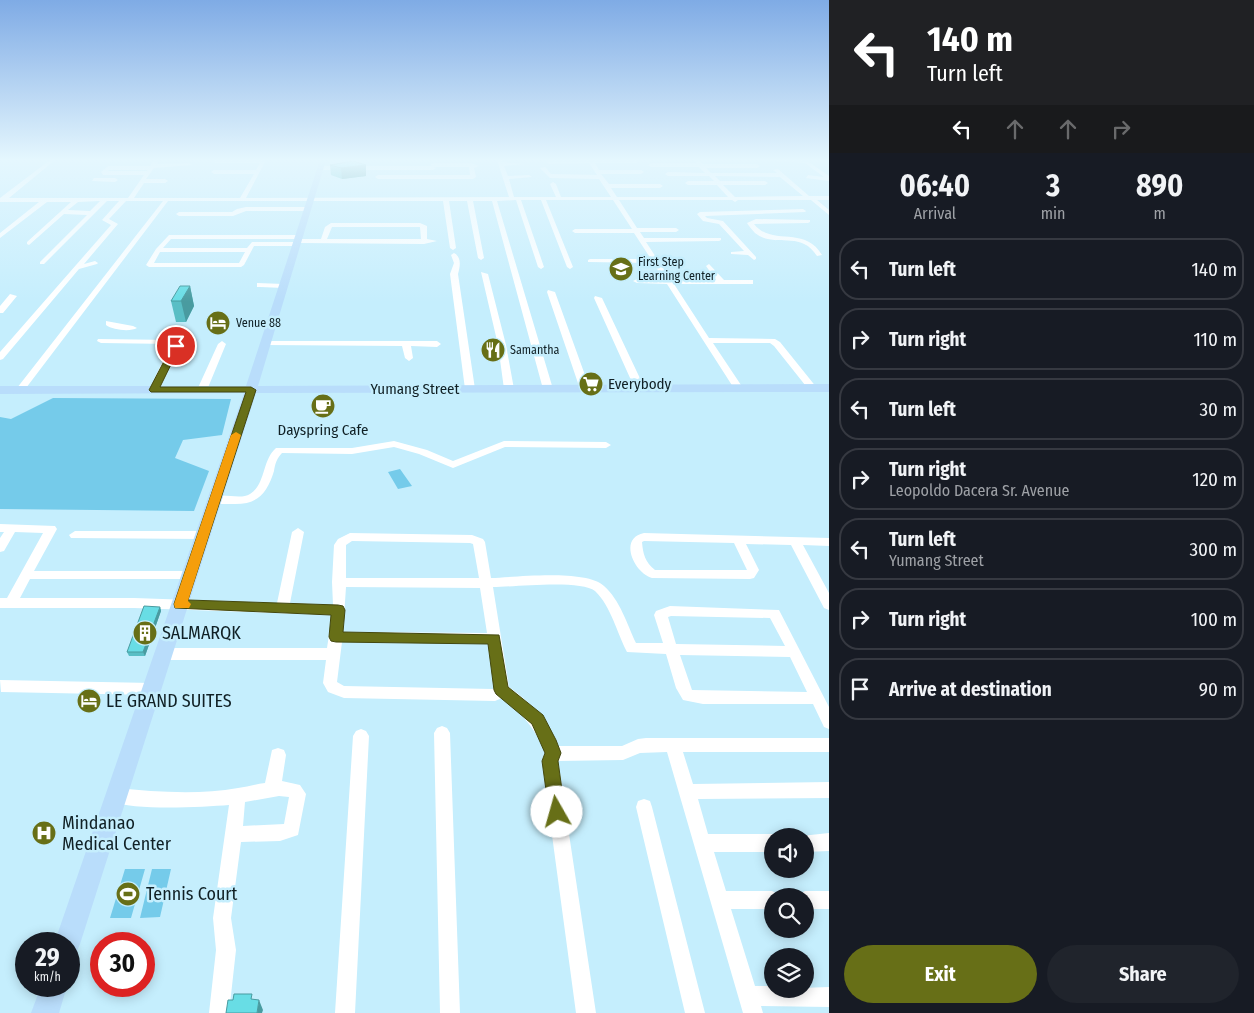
<!DOCTYPE html>
<style>
:root{--surface:#171b24;--page:#20242c;--text:#f1f3f6;--muted:#9ea1a6;--line:#363941;--accent:#676f17}
body{margin:0;font-family:"Fira Sans Condensed",sans-serif;background:var(--page);color:var(--text);height:100vh;display:flex;flex-direction:column;font-size:19px;white-space:nowrap}
*{box-sizing:border-box;margin:0}
p{font-size:16px;color:var(--muted)}
.icon{flex:none;width:28px;height:28px;fill:none;stroke:currentColor;stroke-width:2;stroke-linecap:round;stroke-linejoin:round}
.map{position:relative;flex:1;overflow:hidden}
.side{display:flex;flex-direction:column;background:var(--surface);width:425px}
.side>*{flex:none}
.guide{background:#202124;color:#fff;overflow:hidden}
.fabs{position:absolute;left:764px;top:828px;display:grid;gap:10px}
.fabs a{display:grid;place-items:center;width:50px;height:50px;border-radius:50%;background:var(--surface);box-shadow:0 2px 12px #0003;font-size:25px}
.speed{position:absolute;left:15px;top:932px;display:flex;gap:10px;font-size:25px;font-weight:700;text-align:center}
.speed>*{display:grid;place-content:center;width:65px;height:65px;border-radius:50%;background:var(--surface);box-shadow:0 2px 12px #0003;line-height:1}
.speed small{font-size:12px;font-weight:400}
.speed .limit{border:8px solid #d22;background:#fff;color:#111}
.pin{position:absolute;display:grid;place-items:center;width:42px;height:42px;color:#fff;margin:-21px;border:2px solid #fff;border-radius:50%;box-shadow:0 1px 5px #0007}
.me{position:absolute;width:55px;margin:-28px;rotate:353deg;stroke-linejoin:round;filter:drop-shadow(0 0 4px #0008)}
.turn{display:flex;align-items:center;gap:18px;height:105px;padding:0 15px;font-size:22px}
.turn .icon{width:65px;height:65px;stroke-width:2.5}
.turn b{display:block;font-size:35px;line-height:42px}
.lanes{display:flex;align-items:center;height:48px;padding:0 15px;background:#0003;justify-content:center;gap:25px;direction:ltr}
.lanes .off{opacity:.35}
.eta{display:flex;justify-content:space-evenly;align-items:center;height:85px;text-align:center}
.eta b{font-size:30px;font-weight:700;line-height:35px}
.button{display:flex;gap:10px;margin-top:auto;padding:10px 15px}
.button a{flex:1;height:58px;border-radius:30px;background:var(--accent);color:#fff;font-size:20px;font-weight:700;line-height:58px;text-align:center}
.button a+a{background:var(--page);color:var(--text)}
ul{padding:0;list-style:none}
li{display:flex;align-items:center;gap:15px;height:62px;margin:0 10px 8px;padding:0 5px;border:2px solid var(--line);border-radius:20px}
li div{flex:1}
li b{display:block;font-size:19px}
li em{font-style:normal}
main{display:flex;flex:1;min-height:0}
.map>svg:first-child{display:block}
.green{fill:#75cbea}
.lines{fill:none;stroke-linecap:round;stroke-linejoin:round}
.minor{fill:#fff;fill-rule:evenodd}
.major{fill:#b9ddfb;fill-rule:evenodd}
.wall{fill:#59bec5}
.shaded-wall{fill:#499ba0}
.building{fill:#68dde5;stroke:#499ba0}
.route{fill:#676f17;stroke:#43480f}
.slow{fill:#f59e0b}
.labels{text-anchor:middle;dominant-baseline:central;stroke-width:5;stroke-linejoin:round;paint-order:stroke}
.far-poi-label{font-size:12px;fill:#102025;stroke:#c5eefd;text-anchor:start}
.poi-label{font-size:15px;fill:#102025;stroke:#c5eefd;text-anchor:start}
.street-label{font-size:15px;fill:#102025;stroke:#c5eefd}
.near-poi-label{font-size:18px;fill:#102025;stroke:#c5eefd;text-anchor:start}
</style>
<main>
<div class="map">
<svg width="829" height="1013" viewBox="0 0 829 1013">
<rect width="100%" height="100%" fill="#c5eefd"/>
<path class="green" d="M53,398L231,399L222,435L183,440L175,458L209,471L194,511L0,509V417L11,419Z
M400,469L412,486L398,489L388,472Z
M125,869H145L131,918H110Z
M152,869H171L160,917L140,918Z"/>
<g class="lines">
<path class="minor" d="M50,160H55L9,198H128L144,175H103L101,172L108,166H150L154,160H159L157,164L189,163L192,165L154,168L146,179H165L168,181L165,183H144L134,198H240L254,174H214L211,172L214,170H256L260,163H215L213,160H266L246,198L509,197L497,160H503V162L524,164L504,166L508,176L529,175L532,177L509,179L514,197H556L550,184L553,182L556,184L561,197H611L599,179L550,178L540,168L545,167L551,174L597,175L589,163L549,164L546,162L549,160H639L637,163H595L599,170H641L644,172L641,174H601L609,184H660L663,186L660,188H611L617,197H728L717,185H688L685,183L688,181H714L709,176H668L665,174L668,172L705,173L699,167H651L648,165L651,163H697L694,160H699L703,164H757L760,166L757,168H706L711,173H777L773,170L778,169L809,196H829V200H817L829,210V215L811,200H738L735,202L732,200H619L637,228H676L679,230L676,232H640L644,238H721V240L719,241L646,242L671,280H716L706,266L709,264L724,280H753V284H674L709,338L775,339L780,342L817,388L815,390H809L774,346L770,343H713L743,388L741,390H735L667,284L637,283L633,281L637,279H664L653,263L588,262V260L590,259H651L634,233H575L572,231L575,229H632L613,200H546L573,267L570,269L567,267L541,200H521L544,267L541,269L538,267L516,200L497,201L553,389L548,392L543,389L492,201H473L484,258L481,260L478,258L467,201H449L456,248L453,250L450,248L443,201H168L23,392H17V388L163,201H126L109,219L118,224L84,264L95,261L98,263L97,264L79,269L3,359L0,360V352L111,225L102,220L119,201H107L44,264H40V262L87,215L64,214L29,245L27,244V242L71,202H47L0,238V233L39,202H0V198ZM109,170H148L146,171H108ZM715,176L780,177L803,196L735,197L723,185H765L768,183L765,181H720ZM100,201L90,211L68,210L78,202Z
M762,160H806L829,176V181L806,178L808,175L824,177L805,163Z
M433,163H471L479,166L474,168L476,177L473,179H378L375,177L378,175H470L469,167H433L436,168L433,170H320L317,168L320,166H433L430,165Z
M94,178H115L118,180L115,182L92,181Z
M246,207H308L311,209L308,211H246L233,216H179L176,214L179,212H232L237,209Z
M803,209L806,211L805,212L705,216L707,218L723,221L756,257V259L754,260L748,255L731,254V252L744,251L719,224L703,221L697,214L700,212Z
M756,219L810,220V222L808,223L754,224C772,247 804,225 822,255L817,256C800,229 775,249 755,233C752,230 749,226 747,223Z
M331,223H420L427,226V239L437,241L424,244L300,243L297,246H254L244,265L241,267H149L146,265L156,249L169,235H299L302,237L299,239H171L163,248H247L252,242H294L297,239H321L325,227ZM332,227H420L421,239H327ZM160,252H245L239,263H154Z
M454,253C462,257 460,267 458,274L475,389L470,392L465,389L450,274L454,263L451,255Z
M481,272L488,274L506,345L514,389L509,392L504,389L498,345Z
M257,283L284,284L288,286L284,288L260,287H257Z
M548,290L555,292L590,389L588,391L585,392L580,389L547,292Z
M10,294L17,296L3,313H0V306Z
M595,296L602,298L645,389L643,391L640,392L635,389L594,298Z
M106,321L133,326L137,328C130,332 113,330 106,325Z
M98,339L175,340H178L180,346L159,390L154,393L149,390L171,344L101,343L97,341Z
M222,341L226,344L207,390L205,392H199L197,390L218,344Z
M262,341H437L441,344L437,347L411,346L413,358L409,361L405,358L402,346L265,345L261,343Z
M394,441L427,450L453,461L504,441L606,442L611,445L606,448L505,447L453,468L419,454L394,447L352,454L282,453C277,458 275,464 274,471C267,494 257,505 232,504C225,504 215,505 209,500C218,490 239,501 250,494C266,484 262,460 276,448H352Z
M0,524L55,526L57,529L34,571H190L194,572L196,575L194,578L190,579H30L20,598H134L277,603L292,532L298,528L304,532L290,603L333,605L332,582L334,545L338,539L350,533L472,535L483,539L485,542L491,578C517,577 586,569 604,586C620,600 627,624 636,643H663L654,615L656,611L670,606L779,610L829,707V729L824,727L813,704H703L683,700L676,688L666,654L627,652C617,633 611,606 595,591C581,579 513,587 493,587L509,687C531,703 548,720 558,746H622L638,739L646,738H829V752H683L693,784L829,782V798L698,799L708,834H772L776,836H772V852H714L726,891H772L778,894L780,896H772V909H731L755,986H772V989L829,987V1007L761,1006L763,1013H743L667,752L640,753L623,760L558,761L596,1013H576L542,761L545,753C536,729 522,713 502,698L495,701L344,698L328,692L323,683L326,660H164L159,658L157,654L159,650L164,648H327L332,615L134,608H0V598H7L43,533L15,532L4,551L0,552V538L4,532H0ZM352,541L470,543L473,544L479,578H346V545ZM346,587L480,588L487,633L343,632ZM671,616L770,618L785,646L676,644L668,617ZM342,642L488,643L495,686L493,689L344,686L337,682ZM680,655L790,657L807,692L692,690Z
M75,531H203L209,535L203,539L71,538L69,535Z
M644,533L829,538V546L803,545L829,593V610L824,608L791,545L746,544L759,570L754,578L750,579L652,578C634,573 618,538 644,533ZM644,541L734,543L747,570H655C645,562 643,554 642,542Z
M0,680L152,683L157,685L159,689L157,693L152,695L1,692Z
M442,726L447,728L450,733L460,1013H440L434,733L437,728Z
M361,729L366,731L369,736L355,1013H335L353,736L356,731Z
M278,748L284,750L286,755L282,781L300,785L306,794L298,835L280,841L241,842L231,918L236,950L229,1013H209L216,950L213,918L229,805C201,807 135,811 110,801L108,796L110,791L116,788C156,792 199,795 238,788C247,787 256,784 265,783L272,750ZM279,796L289,797L284,824L243,826L245,802Z
M644,799L650,801L652,807L705,1013H685L636,807L638,801Z
M829,833V851L805,852V836H801Z
M805,891H829V909H805V896H797L799,894Z"/>
<path class="major" d="M320,160H326L258,386L829,384V392L256,393L80,944L76,953L69,956V944H54L244,393L0,394V386H246Z
M41,986H67L59,1013H31Z"/>
</g>
<path class="wall" d="M330,165H366V176L342,179L331,175Z
M190,286L194,306L186,322H176L171,301Z
M160,607L161,611L145,656H129L127,652Z"/>
<path class="shaded-wall" d="M366,165V176L342,179L341,168Z
M190,286L194,306L186,322L181,301Z
M160,607L161,611L145,656L143,652Z
M259,1000L263,1010L262,1013H257Z"/>
<path class="building" d="M353,161L366,165L341,168L330,165Z
M180,286H190L181,301H171Z
M144,606L160,607L143,652H127Z
M234,994H252L251,999L259,1000L257,1013H226L228,1000H233Z"/>
<linearGradient id="sky" x2="0" y2="1"><stop stop-color="#7fabe5"/><stop offset="0.53" stop-color="#e5f7fe"/><stop offset="1" stop-color="#e5f7fe" stop-opacity="0"/></linearGradient>
<rect width="829" height="302" fill="url(#sky)"/>
<path class="route" d="M173,344L180,346L160,387H251L256,390L188,600L338,605L343,606L345,610L343,632L499,635L508,687L543,715L556,740L561,753L558,761L565,812L563,818L557,820L551,818L549,812L542,761L545,753L532,724L496,694L494,690L488,644L336,642L331,641L329,637L331,615L175,608L174,604L246,392H151L149,390Z"/>
<path class="slow" d="M236,432L241,435L188,601L191,604L189,608H175L174,604L231,435Z"/>
<defs>
<symbol id="school-disc" viewBox="-11 -11 22 22"><circle r="9.5" fill="#676f17" stroke="#c5eefd"/><path d="M0-5L7-2L0 1L-7-2ZM-4 1L0 2.5L4 1V4Q0 6-4 4Z" fill="#fff"/></symbol>
<symbol id="hotel-disc" viewBox="-11 -11 22 22"><circle r="9.5" fill="#676f17" stroke="#c5eefd"/><path d="M-6-4.5h1.5V1H6V5H4.5V3h-9V5H-6ZM-4 0a1.8 1.8 0 1 1 3.6 0ZM.5 0V-2.5h3Q6-2.5 6 0Z" fill="#fff"/></symbol>
<symbol id="restaurant-disc" viewBox="-11 -11 22 22"><circle r="9.5" fill="#676f17" stroke="#c5eefd"/><path d="M-5-6h1v4h1v-4h1v4h1v-4h1v5L-1.5 .5V6h-2V.5L-5-1ZM5-6V6H3V1.5H1.5Q1.5-4 5-6Z" fill="#fff"/></symbol>
<symbol id="supermarket-disc" viewBox="-11 -11 22 22"><circle r="9.5" fill="#676f17" stroke="#c5eefd"/><path d="M-6-5.5h2.5l.6 2H6L4.5 2H-2.5L-4.4-4H-6ZM-1.5 3.2a1.3 1.3 0 1 0 .1 0ZM3 3.2a1.3 1.3 0 1 0 .1 0Z" fill="#fff"/></symbol>
<symbol id="cafe-disc" viewBox="-11 -11 22 22"><circle r="9.5" fill="#676f17" stroke="#c5eefd"/><path d="M-5.5-4.5H6V0H3Q3 3.5 0 3.5H-2.5Q-5.5 3.5-5.5 0ZM3-3.2v2h1.7v-2ZM-6 4.5H4V6H-6Z" fill="#fff"/></symbol>
<symbol id="building-disc" viewBox="-11 -11 22 22"><circle r="9.5" fill="#676f17" stroke="#c5eefd"/><path d="M-4-6H4V6H1V3H-1V6H-4ZM-2.5-4.3h1.7v1.8h-1.7ZM.8-4.3h1.7v1.8H.8ZM-2.5-1h1.7V.8h-1.7ZM.8-1h1.7V.8H.8Z" fill="#fff"/></symbol>
<symbol id="hospital-disc" viewBox="-11 -11 22 22"><circle r="9.5" fill="#676f17" stroke="#c5eefd"/><path d="M-5-5h3v3.5h4V-5h3V5h-3V1.5h-4V5h-3Z" fill="#fff"/></symbol>
<symbol id="stadium-disc" viewBox="-11 -11 22 22"><circle r="9.5" fill="#676f17" stroke="#c5eefd"/><path d="M0-5a6.5 5 0 1 0 0 10a6.5 5 0 1 0 0-10ZM-3.5-1.8h7v3.6h-7Z" fill="#fff"/></symbol>
</defs>
<g fill-rule="evenodd">
<use href="#school-disc" x="607" y="255" width="28" height="28"/>
<use href="#hotel-disc" x="204" y="309" width="28" height="28"/>
<use href="#restaurant-disc" x="479" y="336" width="28" height="28"/>
<use href="#supermarket-disc" x="577" y="370" width="28" height="28"/>
<use href="#cafe-disc" x="309" y="392" width="28" height="28"/>
<use href="#building-disc" x="131" y="619" width="28" height="28"/>
<use href="#hotel-disc" x="75" y="687" width="28" height="28"/>
<use href="#hospital-disc" x="30" y="819" width="28" height="28"/>
<use href="#stadium-disc" x="114" y="880" width="28" height="28"/>
</g>
<g class="labels">
<g class="far-poi-label">
<text x="638" y="262">First Step<tspan x="638" dy="14">Learning Center</tspan></text>
<text x="236" y="323">Venue 88</text>
<text x="510" y="350">Samantha</text>
</g>
<g class="poi-label">
<text x="608" y="384">Everybody</text>
<text x="323" y="430" text-anchor="middle">Dayspring Cafe</text>
</g>
<g class="street-label">
<text x="415" y="389">Yumang Street</text>
</g>
<g class="near-poi-label">
<text x="162" y="633">SALMARQK</text>
<text x="106" y="701">LE GRAND SUITES</text>
<text x="62" y="823">Mindanao<tspan x="62" dy="21">Medical Center</tspan></text>
<text x="146" y="894">Tennis Court</text>
</g>
</g>
</svg>
<div class="fabs">
<a><svg class="icon" aria-label="sound" viewBox="0 0 24 24"><path d="M4 9h4l5-4v14l-5-4H4zM17 9q2 3 0 6"/></svg></a>
<a><svg class="icon" aria-label="search" viewBox="0 0 24 24"><circle cx="10" cy="10" r="6"/><path d="M15 15l6 6"/></svg></a>
<a><svg class="icon" aria-label="layers" viewBox="0 0 24 24"><path d="M12 4l9 5-9 5-9-5zM3 14l9 5 9-5"/></svg></a>
</div>
<div class="speed"><div>29<small>km/h</small></div><div class="limit">30</div></div>
<div class="pin" style="left:176px;top:346px;background:#d93025"><svg class="icon" aria-label="arrive" viewBox="0 0 24 24"><path d="M6 21V4h12l-3 4 3 4H6"/></svg></div>
<svg class="me" style="left:557px;top:812px" viewBox="-20 -20 40 40"><circle r="19" fill="#fff"/><path d="M0-13L10 11 0 6-10 11z" fill="#676f17"/></svg>
</div>
<section class="side">
<div class="guide">
<div class="turn"><svg class="icon" aria-label="left" viewBox="0 0 24 24"><path d="M17 20v-9H6M10 6l-5 5 5 5"/></svg><div><b>140 m</b>Turn left</div></div>
<div class="lanes"><svg class="icon" aria-label="left" viewBox="0 0 24 24"><path d="M17 20v-9H6M10 6l-5 5 5 5"/></svg><svg class="icon off" aria-label="ahead" viewBox="0 0 24 24"><path d="M12 20V5M6 11l6-6 6 6"/></svg><svg class="icon off" aria-label="ahead" viewBox="0 0 24 24"><path d="M12 20V5M6 11l6-6 6 6"/></svg><svg class="icon off" aria-label="right" viewBox="0 0 24 24"><path d="M7 20v-9h11M14 6l5 5-5 5"/></svg></div>
</div>
<div class="eta">
<div><b>06:40</b><p>Arrival</p></div>
<div><b>3</b><p>min</p></div>
<div><b>890</b><p>m</p></div>
</div>
<ul>
<li><svg class="icon" aria-label="left" viewBox="0 0 24 24"><path d="M17 20v-9H6M10 6l-5 5 5 5"/></svg><div><b>Turn left</b></div><em>140 m</em></li>
<li><svg class="icon" aria-label="right" viewBox="0 0 24 24"><path d="M7 20v-9h11M14 6l5 5-5 5"/></svg><div><b>Turn right</b></div><em>110 m</em></li>
<li><svg class="icon" aria-label="left" viewBox="0 0 24 24"><path d="M17 20v-9H6M10 6l-5 5 5 5"/></svg><div><b>Turn left</b></div><em>30 m</em></li>
<li><svg class="icon" aria-label="right" viewBox="0 0 24 24"><path d="M7 20v-9h11M14 6l5 5-5 5"/></svg><div><b>Turn right</b><p>Leopoldo Dacera Sr. Avenue</p></div><em>120 m</em></li>
<li><svg class="icon" aria-label="left" viewBox="0 0 24 24"><path d="M17 20v-9H6M10 6l-5 5 5 5"/></svg><div><b>Turn left</b><p>Yumang Street</p></div><em>300 m</em></li>
<li><svg class="icon" aria-label="right" viewBox="0 0 24 24"><path d="M7 20v-9h11M14 6l5 5-5 5"/></svg><div><b>Turn right</b></div><em>100 m</em></li>
<li><svg class="icon" aria-label="arrive" viewBox="0 0 24 24"><path d="M6 21V4h12l-3 4 3 4H6"/></svg><div><b>Arrive at destination</b></div><em>90 m</em></li>
</ul>
<div class="button"><a>Exit</a><a>Share</a></div>
</section>
</main>
